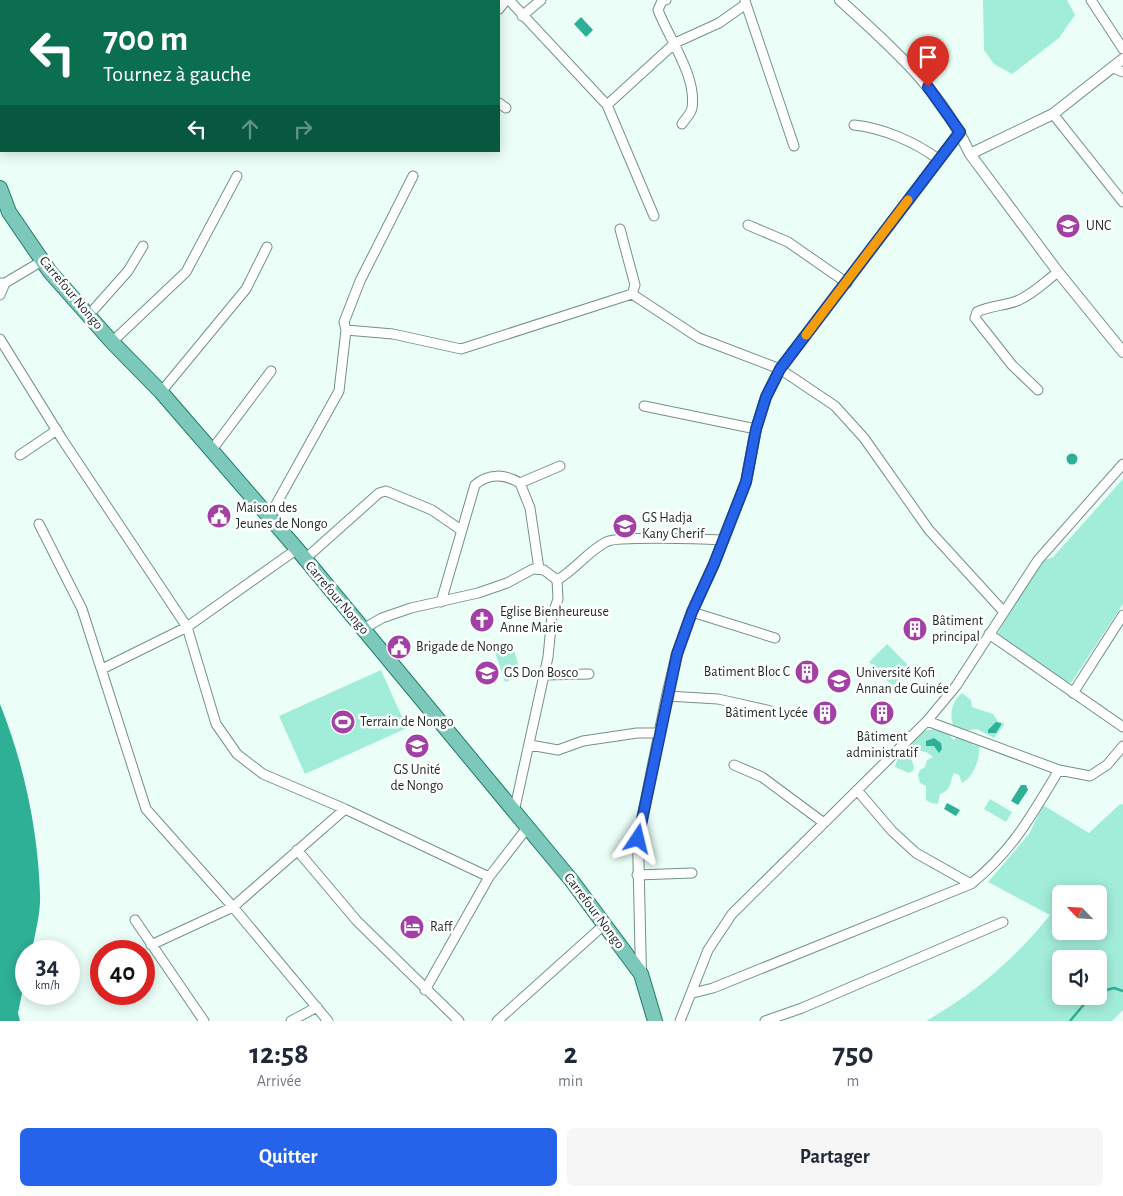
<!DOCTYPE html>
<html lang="fr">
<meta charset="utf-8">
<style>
:root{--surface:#fff;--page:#f6f6f7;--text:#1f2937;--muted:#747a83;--accent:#2563eb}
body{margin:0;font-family:"Alegreya Sans",sans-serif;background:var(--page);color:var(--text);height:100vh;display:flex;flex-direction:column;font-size:19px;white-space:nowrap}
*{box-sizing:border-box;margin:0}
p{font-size:16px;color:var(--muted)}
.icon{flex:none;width:28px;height:28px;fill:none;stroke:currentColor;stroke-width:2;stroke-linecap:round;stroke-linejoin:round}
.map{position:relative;height:1021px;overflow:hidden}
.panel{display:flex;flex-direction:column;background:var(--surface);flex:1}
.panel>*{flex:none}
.top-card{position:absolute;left:0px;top:0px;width:500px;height:152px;box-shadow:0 2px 12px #0003;background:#0b6e4f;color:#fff;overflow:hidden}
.needle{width:32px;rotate:295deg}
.buttons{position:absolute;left:1052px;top:885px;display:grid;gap:10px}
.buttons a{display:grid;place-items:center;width:55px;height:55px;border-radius:8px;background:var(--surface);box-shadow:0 2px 12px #0003;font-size:25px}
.speed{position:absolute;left:15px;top:940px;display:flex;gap:10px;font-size:25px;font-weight:700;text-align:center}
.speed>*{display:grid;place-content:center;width:65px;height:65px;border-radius:50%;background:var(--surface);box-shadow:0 2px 12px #0003;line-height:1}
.speed small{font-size:12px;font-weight:400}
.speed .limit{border:8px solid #d22;background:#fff;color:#111}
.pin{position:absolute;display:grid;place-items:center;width:42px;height:42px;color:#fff;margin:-51px -21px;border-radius:50% 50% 50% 0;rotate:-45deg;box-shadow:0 0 5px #0007}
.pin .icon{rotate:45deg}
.me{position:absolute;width:55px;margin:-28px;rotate:10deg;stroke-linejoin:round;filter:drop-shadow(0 0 4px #0008)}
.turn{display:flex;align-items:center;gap:18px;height:105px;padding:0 20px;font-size:22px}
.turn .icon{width:65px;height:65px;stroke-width:2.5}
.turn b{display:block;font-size:35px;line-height:42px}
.lanes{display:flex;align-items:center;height:48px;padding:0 20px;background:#0003;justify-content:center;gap:25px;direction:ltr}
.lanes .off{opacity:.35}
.eta{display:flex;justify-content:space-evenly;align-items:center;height:85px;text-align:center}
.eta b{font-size:30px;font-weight:600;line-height:35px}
.primary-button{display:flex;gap:10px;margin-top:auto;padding:10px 20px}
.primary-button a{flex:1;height:58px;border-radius:8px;background:var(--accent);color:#fff;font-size:20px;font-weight:600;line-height:58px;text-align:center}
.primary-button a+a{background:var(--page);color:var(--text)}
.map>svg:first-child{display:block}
.green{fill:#a2edda;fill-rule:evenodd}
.water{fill:#2eb097}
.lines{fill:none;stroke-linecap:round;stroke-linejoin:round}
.stream{stroke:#2eb097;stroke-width:2.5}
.minor-casing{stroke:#749189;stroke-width:11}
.tertiary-casing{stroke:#749189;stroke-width:12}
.primary-casing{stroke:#227a69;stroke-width:16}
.minor{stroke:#fff;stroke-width:9}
.tertiary{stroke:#fff;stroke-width:10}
.primary{stroke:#7cc9bb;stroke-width:14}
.route-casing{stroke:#184099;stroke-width:12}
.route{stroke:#2563eb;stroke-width:9}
.slow{stroke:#f59e0b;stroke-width:9}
.labels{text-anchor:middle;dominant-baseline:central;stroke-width:5;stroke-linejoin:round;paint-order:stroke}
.poi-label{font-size:14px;fill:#1d2926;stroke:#fff;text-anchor:start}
.street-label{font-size:14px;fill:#1d2926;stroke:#fff}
</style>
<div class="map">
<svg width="1123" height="1021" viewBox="0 0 1123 1021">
<rect width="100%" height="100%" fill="#ebfef8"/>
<path class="green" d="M983,0H1067L1075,15L1059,38L1012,74L994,64L984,50Z
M1123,479V604L1071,683L1060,679L1001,644L998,633L1009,611L1024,591L1035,568L1039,562L1053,557Z
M512,644L522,676L505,682L494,649Z
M887,644L911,668L893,686L869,662Z
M381,670L407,728L305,774L279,716Z
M962,693L971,700L972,707L993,714L999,723L1003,722L1004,725L994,738L977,729L964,731L954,728C949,716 951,702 962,693Z
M939,728L952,734L951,737L954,740L957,736L970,740L973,745L979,746C981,757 973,778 962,783L959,775L954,773C950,781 952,790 940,794L938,804L931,803L926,800V786L920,783L918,775L920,770L925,767L927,760L933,757L926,752L920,751L911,759L914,766L913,771L909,773L895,767C898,751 915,744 923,731Z
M990,799L1012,812L1006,822L984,809Z
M1123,804V1010L1112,1021H926C974,994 1016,958 1050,915L988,882L1029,834L1043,805L1089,833L1119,805ZM1061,894H1099V931H1061ZM1061,959H1099V996H1061Z"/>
<path class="water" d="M581,17L593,30L586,37L574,24Z
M1066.5 459a5.5 5.5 0 1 1 11 0a5.5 5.5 0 1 1-11 0Z
M0,704C24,764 38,830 40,894C41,913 35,933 32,951H26V974L18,1013L20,1021H0Z
M996,722L1001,723V725L996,733H988V730Z
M934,738L941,743L942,749L939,753L934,746H926V741Z
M1021,785H1026L1028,790L1018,805L1011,801Z
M947,803L960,810L956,816L944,809Z"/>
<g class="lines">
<path class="stream" d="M0,41H1
M1099,992L1114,988L1123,991
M1070,1021L1091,996"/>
<defs>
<path id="minor" d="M509,0L607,105L654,216
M666,0L662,1L658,10C669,39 697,76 692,108C691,114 685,119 682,124
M1091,0L1123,49
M24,1L26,0
M283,1L284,0
M421,1L422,0
M746,4L794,146
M499,9L506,0
M0,10H1
M522,16L541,0
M1113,68L1123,72
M499,103L506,108
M607,105L675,43L719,23L746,4L745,0
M1053,114L1123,202
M854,125C883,128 915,142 938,159
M748,225L788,242L847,283
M620,229L635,285L632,294
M0,283H5L42,261
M0,295L5,283
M88,316L128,271L143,246
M346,330L393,334L461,349L632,294L699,338L780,369L835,406L864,438L929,530L1003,611
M0,339L62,439L187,627L216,724L237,754L263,774L345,809L489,877
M112,342L186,272L237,176
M1038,390L1012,365L975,318L977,312C991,305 1007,306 1019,300C1033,294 1046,281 1058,272
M161,392L246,289L267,247
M644,406L756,429
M211,451L271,371
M20,455L57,430
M520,483L560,466
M269,517L339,391L346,330L344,322L360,281L413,176
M39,524L82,609L146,809L233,907L328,1021
M305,559L379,493L386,491L432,510L461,530
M557,580C575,570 587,552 606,542C616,536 704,539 722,540
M441,602L475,485C488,473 505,474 520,483L530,508L539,569
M692,612L775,638
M363,629L382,618L411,608L478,593L507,583L533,569L544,570L557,580L558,599L552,616L548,657L514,812
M989,634L1123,727
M102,669L187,627L297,549
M544,675L589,674
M1073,693L1123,615
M667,696L718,699L771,711
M927,721L1059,770L1090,776L1107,765L1123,746
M530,745L558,750L583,741L637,733H660
M734,765L762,777L824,823
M857,790L892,831L916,853L971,884
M297,850L357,921L459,1021
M637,875L692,873
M135,920L204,1021
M151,945L233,907L345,809
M425,990L489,877L527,828
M693,993L713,988L971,884C1014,849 1031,816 1059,770
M291,1021L317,1007
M497,1021L605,924
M680,1021L708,950L732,914L927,721L956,686L1038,560L1123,464
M765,1021L802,1008L1003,922"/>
<path id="tertiary" d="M840,0C892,48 940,88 970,154L1058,272L1123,352
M970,154L1053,114L1123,59
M641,974L638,839L667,696L677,654L692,612L714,564L746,482L756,429L766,397L780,369L960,132"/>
<path id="primary" d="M0,188L9,212L50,272L112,342L161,392L297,549L572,881L641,974L655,1021"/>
</defs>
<use href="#minor" class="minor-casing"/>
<use href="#tertiary" class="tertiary-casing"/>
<use href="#primary" class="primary-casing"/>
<use href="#minor" class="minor"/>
<use href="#tertiary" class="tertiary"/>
<use href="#primary" class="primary"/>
</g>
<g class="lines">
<defs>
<path id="route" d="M638,839L677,654L692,612L714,564L746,482L756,429L766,397L780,369L960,132L928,87"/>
</defs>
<use href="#route" class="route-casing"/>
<use href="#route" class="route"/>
<path class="slow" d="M806,335L908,200"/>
</g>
<defs>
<symbol id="university-disc" viewBox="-11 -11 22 22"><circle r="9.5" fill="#a340a6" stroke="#fff"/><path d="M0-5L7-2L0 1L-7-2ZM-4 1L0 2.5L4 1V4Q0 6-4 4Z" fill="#fff"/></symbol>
<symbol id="civic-disc" viewBox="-11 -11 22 22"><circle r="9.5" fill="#a340a6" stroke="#fff"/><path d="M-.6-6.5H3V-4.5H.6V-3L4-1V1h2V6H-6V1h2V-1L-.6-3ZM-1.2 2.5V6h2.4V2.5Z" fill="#fff"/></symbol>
<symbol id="school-disc" viewBox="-11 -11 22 22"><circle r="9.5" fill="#a340a6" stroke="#fff"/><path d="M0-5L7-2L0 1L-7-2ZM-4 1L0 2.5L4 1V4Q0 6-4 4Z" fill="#fff"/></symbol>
<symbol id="church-disc" viewBox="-11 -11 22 22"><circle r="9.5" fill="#a340a6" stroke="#fff"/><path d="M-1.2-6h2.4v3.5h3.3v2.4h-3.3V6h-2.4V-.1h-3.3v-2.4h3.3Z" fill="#fff"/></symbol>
<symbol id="building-disc" viewBox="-11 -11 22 22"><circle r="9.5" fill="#a340a6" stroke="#fff"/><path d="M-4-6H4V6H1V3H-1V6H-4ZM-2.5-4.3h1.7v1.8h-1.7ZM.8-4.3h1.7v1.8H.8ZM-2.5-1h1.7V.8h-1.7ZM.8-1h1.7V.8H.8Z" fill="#fff"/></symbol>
<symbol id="stadium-disc" viewBox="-11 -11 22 22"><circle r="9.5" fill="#a340a6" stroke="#fff"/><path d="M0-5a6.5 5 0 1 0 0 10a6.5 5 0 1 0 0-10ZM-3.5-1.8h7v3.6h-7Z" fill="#fff"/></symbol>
<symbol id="hotel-disc" viewBox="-11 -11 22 22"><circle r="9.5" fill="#a340a6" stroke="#fff"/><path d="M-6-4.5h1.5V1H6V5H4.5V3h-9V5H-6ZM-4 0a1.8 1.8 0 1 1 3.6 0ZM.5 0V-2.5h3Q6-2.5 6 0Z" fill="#fff"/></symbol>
</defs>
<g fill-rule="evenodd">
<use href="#university-disc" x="1054" y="212" width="28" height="28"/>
<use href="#civic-disc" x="205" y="502" width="28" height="28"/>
<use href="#school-disc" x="611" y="512" width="28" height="28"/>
<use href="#church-disc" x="468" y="606" width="28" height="28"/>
<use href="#building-disc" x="901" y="615" width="28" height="28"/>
<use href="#civic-disc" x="385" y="633" width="28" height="28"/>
<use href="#building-disc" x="793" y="658" width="28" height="28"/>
<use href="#school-disc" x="473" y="659" width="28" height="28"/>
<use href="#university-disc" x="825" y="667" width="28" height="28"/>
<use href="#building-disc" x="811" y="699" width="28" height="28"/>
<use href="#building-disc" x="868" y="699" width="28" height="28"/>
<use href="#stadium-disc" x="329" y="708" width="28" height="28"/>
<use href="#school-disc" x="403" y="732" width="28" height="28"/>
<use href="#hotel-disc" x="398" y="913" width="28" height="28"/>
</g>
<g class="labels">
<g class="poi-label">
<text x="1086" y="226">UNC</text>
<text x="236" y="508">Maison des<tspan x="236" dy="16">Jeunes de Nongo</tspan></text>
<text x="642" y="518">GS Hadja<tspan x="642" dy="16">Kany Cherif</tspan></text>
<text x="500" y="612">Eglise Bienheureuse<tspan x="500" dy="16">Anne Marie</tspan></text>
<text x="932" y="621">Bâtiment<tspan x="932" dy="16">principal</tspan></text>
<text x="416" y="647">Brigade de Nongo</text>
<text x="790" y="672" text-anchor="end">Batiment Bloc C</text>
<text x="504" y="673">GS Don Bosco</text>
<text x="856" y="673">Université Kofi<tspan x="856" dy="16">Annan de Guinée</tspan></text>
<text x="808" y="713" text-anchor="end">Bâtiment Lycée</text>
<text x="360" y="722">Terrain de Nongo</text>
<text x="882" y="737" text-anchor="middle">Bâtiment<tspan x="882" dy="16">administratif</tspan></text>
<text x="417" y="770" text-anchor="middle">GS Unité<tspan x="417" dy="16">de Nongo</tspan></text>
<text x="430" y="927">Raff</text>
</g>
<g class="street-label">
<text transform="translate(71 293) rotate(50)">Carrefour Nongo</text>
<text transform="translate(337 598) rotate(50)">Carrefour Nongo</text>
<text transform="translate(594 911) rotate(53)">Carrefour Nongo</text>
</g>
</g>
</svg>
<div class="buttons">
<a><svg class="needle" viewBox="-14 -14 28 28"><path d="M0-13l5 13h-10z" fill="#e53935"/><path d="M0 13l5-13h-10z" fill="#747a83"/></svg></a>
<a><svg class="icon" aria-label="sound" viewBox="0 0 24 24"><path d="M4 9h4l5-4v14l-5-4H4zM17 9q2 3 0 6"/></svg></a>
</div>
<div class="speed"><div>34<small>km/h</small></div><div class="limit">40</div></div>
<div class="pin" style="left:928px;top:87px;background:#d93025"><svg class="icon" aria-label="arrive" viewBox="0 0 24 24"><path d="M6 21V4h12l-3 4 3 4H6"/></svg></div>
<svg class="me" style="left:638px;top:839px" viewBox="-20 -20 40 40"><path d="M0-17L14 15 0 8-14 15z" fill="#2563eb" stroke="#fff" stroke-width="4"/></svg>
<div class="top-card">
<div class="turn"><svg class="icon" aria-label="left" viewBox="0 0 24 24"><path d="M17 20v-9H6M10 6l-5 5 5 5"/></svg><div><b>700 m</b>Tournez à gauche</div></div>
<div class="lanes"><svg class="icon" aria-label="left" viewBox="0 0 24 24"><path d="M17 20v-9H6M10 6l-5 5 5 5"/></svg><svg class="icon off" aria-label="ahead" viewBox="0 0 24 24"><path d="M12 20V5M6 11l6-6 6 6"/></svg><svg class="icon off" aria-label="right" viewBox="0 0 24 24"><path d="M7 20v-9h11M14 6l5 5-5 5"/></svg></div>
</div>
</div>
<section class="panel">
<div class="eta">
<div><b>12:58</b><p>Arrivée</p></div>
<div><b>2</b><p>min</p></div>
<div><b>750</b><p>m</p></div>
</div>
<div class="primary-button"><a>Quitter</a><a>Partager</a></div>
</section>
